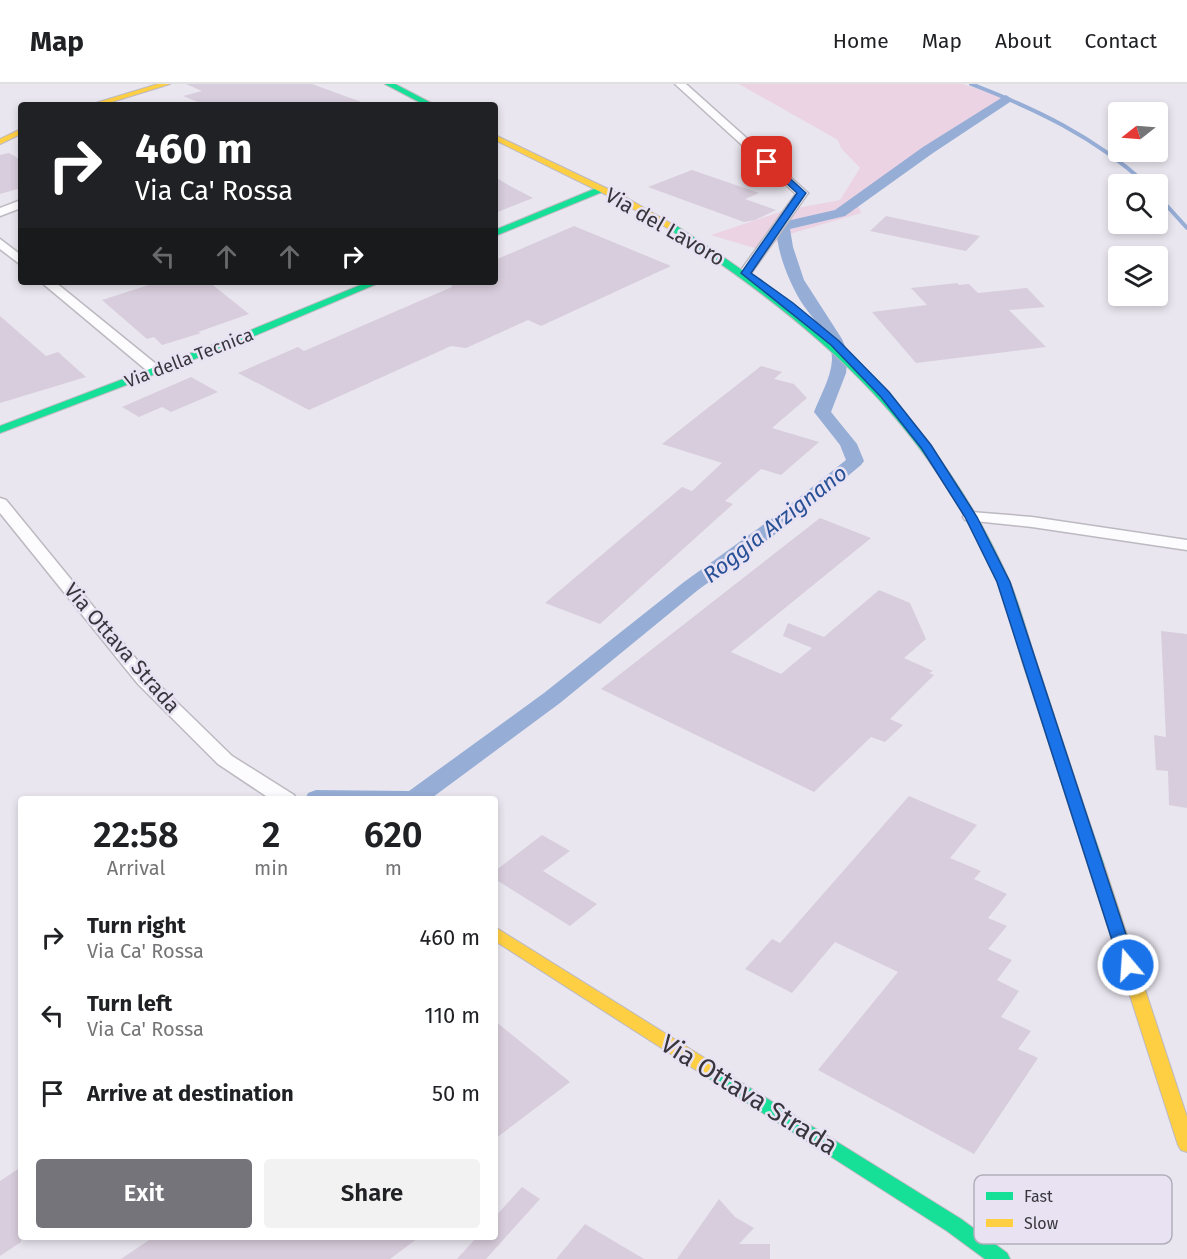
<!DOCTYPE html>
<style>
:root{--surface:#fff;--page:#f2f2f2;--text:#202124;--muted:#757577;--line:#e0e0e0;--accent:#76747b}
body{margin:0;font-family:"Fira Sans",sans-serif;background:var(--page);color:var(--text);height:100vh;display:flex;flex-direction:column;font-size:22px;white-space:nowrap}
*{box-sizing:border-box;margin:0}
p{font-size:20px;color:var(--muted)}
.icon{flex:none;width:33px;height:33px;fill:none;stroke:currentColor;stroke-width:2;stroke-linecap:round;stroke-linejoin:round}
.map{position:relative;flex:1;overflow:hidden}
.side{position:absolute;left:18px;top:712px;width:480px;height:444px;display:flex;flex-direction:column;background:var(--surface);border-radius:6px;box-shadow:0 3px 9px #0003}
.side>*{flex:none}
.top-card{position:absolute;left:18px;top:18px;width:480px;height:183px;border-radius:6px;box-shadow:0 3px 9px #0003;background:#202124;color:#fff;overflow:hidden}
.needle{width:39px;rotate:253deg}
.buttons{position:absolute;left:1108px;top:18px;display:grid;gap:12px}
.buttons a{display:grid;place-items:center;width:60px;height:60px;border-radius:6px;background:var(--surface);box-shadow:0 3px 9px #0003;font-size:30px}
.pin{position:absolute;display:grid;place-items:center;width:51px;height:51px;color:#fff;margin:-26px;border-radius:12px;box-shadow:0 3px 9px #0006}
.me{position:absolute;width:66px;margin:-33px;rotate:342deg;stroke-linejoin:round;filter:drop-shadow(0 0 4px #0008)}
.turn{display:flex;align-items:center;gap:21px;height:126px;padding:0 18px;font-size:27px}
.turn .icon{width:78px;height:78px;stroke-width:2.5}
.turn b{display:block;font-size:42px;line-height:51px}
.lanes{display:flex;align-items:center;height:57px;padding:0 18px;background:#0003;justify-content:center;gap:30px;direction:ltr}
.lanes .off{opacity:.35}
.eta{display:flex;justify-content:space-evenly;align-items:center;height:102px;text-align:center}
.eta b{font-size:36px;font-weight:600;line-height:42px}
.primary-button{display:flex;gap:12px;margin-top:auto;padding:12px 18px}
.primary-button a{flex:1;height:69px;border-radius:6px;background:var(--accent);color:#fff;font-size:24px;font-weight:600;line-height:69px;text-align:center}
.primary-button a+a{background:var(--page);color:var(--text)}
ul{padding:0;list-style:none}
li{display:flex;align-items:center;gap:18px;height:78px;padding:0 18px}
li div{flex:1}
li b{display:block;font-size:22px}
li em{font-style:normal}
header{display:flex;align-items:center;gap:36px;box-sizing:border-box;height:84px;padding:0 30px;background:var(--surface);border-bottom:2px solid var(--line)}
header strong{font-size:28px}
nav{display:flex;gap:33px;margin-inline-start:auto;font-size:21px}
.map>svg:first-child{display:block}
.green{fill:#ebd3e4}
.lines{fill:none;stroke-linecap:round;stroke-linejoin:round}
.stream{stroke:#96add6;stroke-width:4}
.canal{fill:#96add6;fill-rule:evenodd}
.building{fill:#d8cddc}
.street-casing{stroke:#bcb9c1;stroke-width:3}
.fast-casing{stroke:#bcb9c1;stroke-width:2}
.slow-casing{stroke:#bcb9c1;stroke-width:2}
.street{fill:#fcfbfd;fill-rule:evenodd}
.fast{fill:#16e098;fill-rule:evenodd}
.slow{fill:#ffcf43;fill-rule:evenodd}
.route{fill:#1a73e8;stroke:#114b97;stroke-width:1.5}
.labels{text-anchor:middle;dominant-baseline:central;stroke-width:5;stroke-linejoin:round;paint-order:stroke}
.far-street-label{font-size:18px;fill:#38363c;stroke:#e8e2f3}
.street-label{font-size:21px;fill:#38363c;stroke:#e8e2f3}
.water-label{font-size:22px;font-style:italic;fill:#285095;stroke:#e8e2f3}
.near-street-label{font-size:26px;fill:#38363c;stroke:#e8e2f3}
.key{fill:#e8e2f3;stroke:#b3aebc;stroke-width:1.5}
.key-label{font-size:16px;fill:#38363c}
</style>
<header>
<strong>Map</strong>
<nav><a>Home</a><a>Map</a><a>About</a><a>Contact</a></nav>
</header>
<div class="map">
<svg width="1187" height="1175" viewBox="0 0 1187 1175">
<rect width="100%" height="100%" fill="#e9e6ef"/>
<path class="green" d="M739,0H963L1011,16L959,44L857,119L861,129L793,149L761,166L711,151L786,126L840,116L860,84L841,64L838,56Z"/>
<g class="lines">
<path class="stream" d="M971,0C1036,25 1095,53 1146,100
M1158,112L1187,144"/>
<path class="canal" d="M1006,11L1012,15L1010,18L933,69L845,132L790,145L793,163L804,196L842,255L848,269L846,289L831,328L857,360L864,377L861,381L795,436L698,506L560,619L429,716H305L308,709L316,706L409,707L544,609L684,498L781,428L846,376L840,361L814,328C820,312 831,294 832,276C833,253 811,234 800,216C787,193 777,168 776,142L778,139L835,126L923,63Z"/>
</g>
<path class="building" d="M186,0H312L364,19L205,21L183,12L202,7Z
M9,69L21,76V104L0,110V71Z
M692,86L759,109L745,115L776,126L755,136L744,138L648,103Z
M495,93L510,102L533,114L495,129Z
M886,132L980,152L966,167L870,147Z
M574,142L671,182L541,242L528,236L466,264L451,262L309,326L238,289L298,263L304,267L452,203L451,198H495V176Z
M158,198H209L249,230L198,248L201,249L162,261L154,253L147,255L102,216Z
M957,199L959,201L969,200L978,209L1027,204L1045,223L1009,226L1046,263L916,279L872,228L927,221L911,204Z
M0,232L46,272L58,268L86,293L0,319Z
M761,282L782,288L774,295L794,300L807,314L772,344L819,358L781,391L761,385L725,417L733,420L600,540L545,519L682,403L692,407L722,379L662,360Z
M191,293L218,308L171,328L162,323L139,333L122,323Z
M820,434L871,454L731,568L781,590L812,564L783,552L788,539L824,553L879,506L910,519L926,555L904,574L933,587L929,589L934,591L890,635L903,641L885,658L871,653L814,708L601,605Z
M1161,547L1187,550V724L1169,721L1168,687L1156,686L1154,651L1166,653Z
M909,712L977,741L950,774L981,787L974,795L1007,810L988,834L1007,842L988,865L1012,876L997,896L1019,907L1001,933L1031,947L1018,965L1038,974L974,1070L818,986L898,888L835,858L792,909L745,885L772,855L780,859Z
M542,751L570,767L543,787L597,820L570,842L495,795V787Z
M495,937L570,998L495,1055Z
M21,1083V1158L0,1172V1097Z
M522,1103L540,1115L486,1175H457L476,1154H495V1133Z
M719,1115L735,1133L754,1144L739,1160H770V1175H677Z
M585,1140L644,1175H556Z
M152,1154H418L390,1175H121Z"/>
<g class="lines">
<defs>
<path id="street" d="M675,0H686L808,109L749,192L745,193L739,189L796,110Z
M21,116V124L0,132V124Z
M0,155L21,171V181L0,165Z
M41,198H55L161,284L163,287L161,290H151Z
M0,414L6,416L150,592L232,672L294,711L297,716H272L218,680L138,600L0,429Z
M971,428L1032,433L1187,456V466L1032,443L965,436L963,433L965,430Z"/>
<path id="fast" d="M385,0H395L435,21H425Z
M599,103L602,104V108L495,152V146Z
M669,141H675C823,236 936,333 1009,496C1021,524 1028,554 1038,583C1060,649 1081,715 1104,781L1101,785H1091L1088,781C1067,715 1046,649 1024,583C1015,554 1008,524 997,497C927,336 812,238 669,145Z
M368,198H381L247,255L0,349V342L239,251Z
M705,976L961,1135L1007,1169L1010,1175H985L947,1147L699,988L696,983L699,978Z"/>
<path id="slow" d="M158,0H170L102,21H89Z
M21,45V50L0,60V55Z
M495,51L627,114L677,143L669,145L621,118L495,56Z
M1096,776L1101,777L1104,781L1187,1033V1068L1181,1066L1178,1061L1088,781L1091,777Z
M495,843L711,978L714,983L711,988L705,990L699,988L495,857Z"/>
</defs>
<use href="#street" class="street-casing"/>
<use href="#fast" class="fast-casing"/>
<use href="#slow" class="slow-casing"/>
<use href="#street" class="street"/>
<use href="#fast" class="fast"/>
<use href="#slow" class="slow"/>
</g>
<path class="route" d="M764,76H770L806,109L751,189L793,219L839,257L889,308L931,361L977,433L1010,498L1136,881L1134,885H1122L1120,881L997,498L965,433L922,365L881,313L831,261L741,189L797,109L764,79Z"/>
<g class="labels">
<g class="far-street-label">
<text transform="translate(189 274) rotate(-21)">Via della Tecnica</text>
</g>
<g class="street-label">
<text transform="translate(665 143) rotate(30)">Via del Lavoro</text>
<text transform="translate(122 564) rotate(49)">Via Ottava Strada</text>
</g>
<g class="water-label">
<text transform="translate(775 440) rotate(-38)">Roggia Arzignano</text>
</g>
<g class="near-street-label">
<text transform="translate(749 1011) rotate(32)">Via Ottava Strada</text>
</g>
</g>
<rect x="974" y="1091" width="198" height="69" rx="9" class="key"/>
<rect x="986" y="1108" width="27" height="8" fill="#16e098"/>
<rect x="986" y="1135" width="27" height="8" fill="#ffcf43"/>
<g class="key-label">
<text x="1024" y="1118">Fast</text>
<text x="1024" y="1145">Slow</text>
</g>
</svg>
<div class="buttons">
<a><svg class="needle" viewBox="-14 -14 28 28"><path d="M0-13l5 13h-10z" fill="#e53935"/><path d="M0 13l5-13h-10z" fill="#757577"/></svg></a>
<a><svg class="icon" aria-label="search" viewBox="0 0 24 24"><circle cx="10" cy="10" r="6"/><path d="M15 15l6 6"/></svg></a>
<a><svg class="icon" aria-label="layers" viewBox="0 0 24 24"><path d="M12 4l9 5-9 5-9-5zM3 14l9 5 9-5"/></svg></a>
</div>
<div class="pin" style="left:767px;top:78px;background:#d93025"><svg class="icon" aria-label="arrive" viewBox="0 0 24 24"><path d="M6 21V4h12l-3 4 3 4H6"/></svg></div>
<svg class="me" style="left:1128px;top:881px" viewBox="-20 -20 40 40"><circle r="17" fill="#1a73e8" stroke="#fff" stroke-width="3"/><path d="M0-11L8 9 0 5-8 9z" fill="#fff"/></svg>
<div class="top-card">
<div class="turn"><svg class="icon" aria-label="right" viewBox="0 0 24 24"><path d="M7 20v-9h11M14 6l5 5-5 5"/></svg><div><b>460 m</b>Via Ca' Rossa</div></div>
<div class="lanes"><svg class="icon off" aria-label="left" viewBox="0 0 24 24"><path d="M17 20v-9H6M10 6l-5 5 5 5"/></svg><svg class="icon off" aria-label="ahead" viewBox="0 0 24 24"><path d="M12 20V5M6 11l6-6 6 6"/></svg><svg class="icon off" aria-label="ahead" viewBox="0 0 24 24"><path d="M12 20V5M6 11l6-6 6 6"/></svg><svg class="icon" aria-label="right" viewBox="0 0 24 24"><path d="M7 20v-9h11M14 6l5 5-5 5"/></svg></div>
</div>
<section class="side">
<div class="eta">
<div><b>22:58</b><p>Arrival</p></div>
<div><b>2</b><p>min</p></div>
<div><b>620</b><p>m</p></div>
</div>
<ul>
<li><svg class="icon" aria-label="right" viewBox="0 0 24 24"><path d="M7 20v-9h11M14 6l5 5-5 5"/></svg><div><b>Turn right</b><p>Via Ca' Rossa</p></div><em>460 m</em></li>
<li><svg class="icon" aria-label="left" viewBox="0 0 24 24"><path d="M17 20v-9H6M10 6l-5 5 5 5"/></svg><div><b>Turn left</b><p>Via Ca' Rossa</p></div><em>110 m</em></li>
<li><svg class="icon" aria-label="arrive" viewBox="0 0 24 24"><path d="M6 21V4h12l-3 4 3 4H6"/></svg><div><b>Arrive at destination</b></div><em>50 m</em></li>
</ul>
<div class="primary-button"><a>Exit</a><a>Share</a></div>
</section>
</div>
